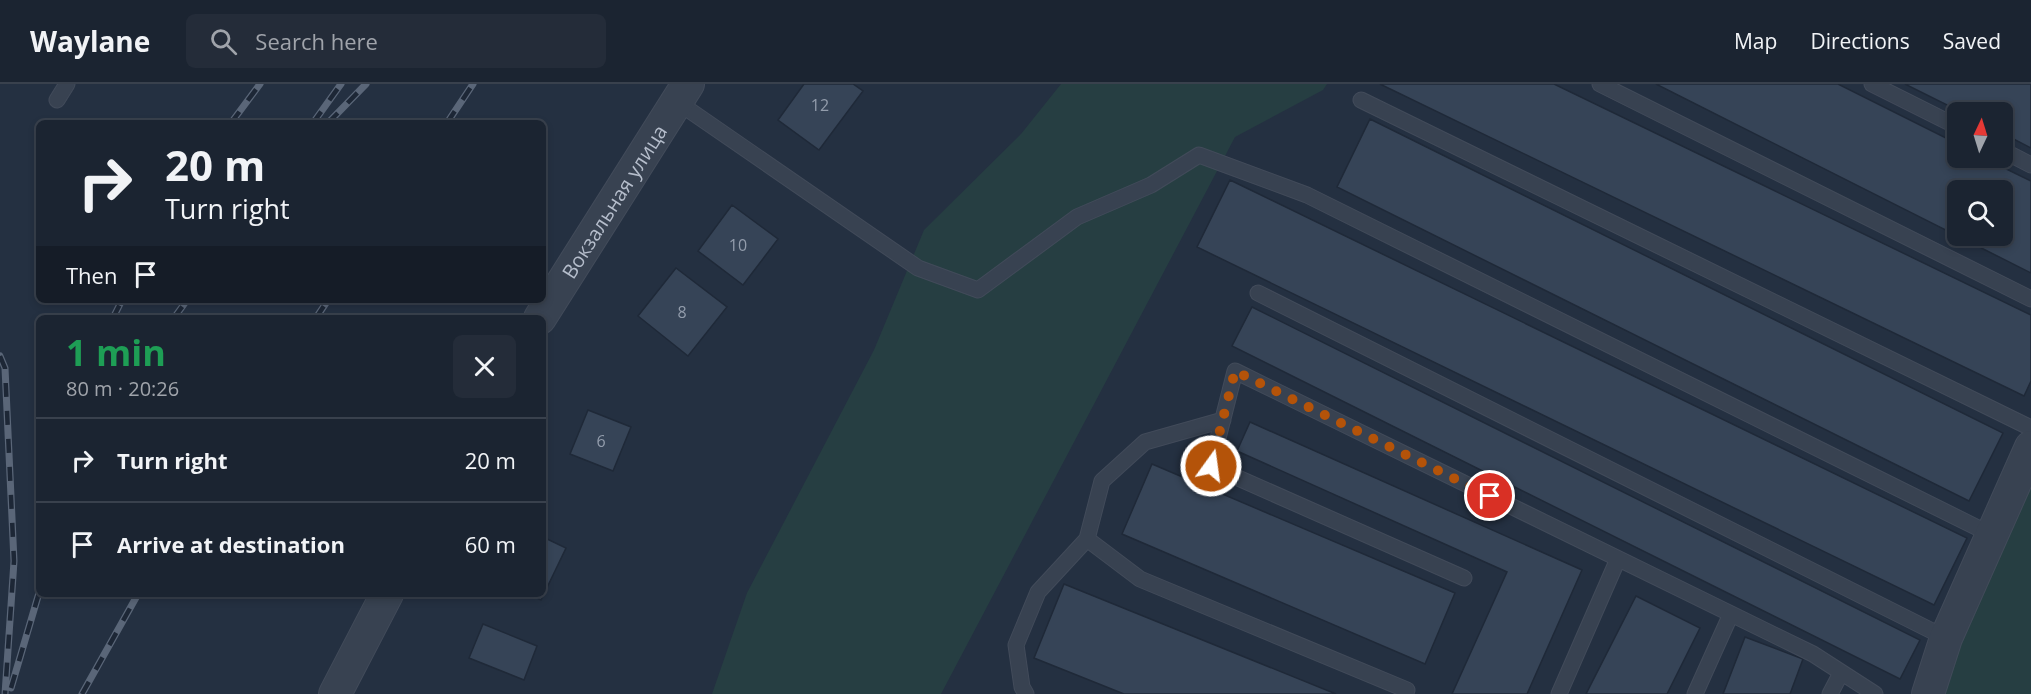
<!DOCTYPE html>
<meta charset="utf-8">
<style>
:root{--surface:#1b2431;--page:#242c39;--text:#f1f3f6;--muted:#a0a4ab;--line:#39414d}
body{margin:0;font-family:"Open Sans",sans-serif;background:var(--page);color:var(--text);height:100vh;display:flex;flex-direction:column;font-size:22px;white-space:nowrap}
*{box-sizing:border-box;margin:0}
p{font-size:20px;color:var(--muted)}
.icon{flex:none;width:33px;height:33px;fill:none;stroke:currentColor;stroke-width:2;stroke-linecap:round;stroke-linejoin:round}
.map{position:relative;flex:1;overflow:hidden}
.details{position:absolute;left:36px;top:231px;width:510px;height:282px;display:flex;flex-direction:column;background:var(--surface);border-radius:9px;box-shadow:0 3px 9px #0003,0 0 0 2px var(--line)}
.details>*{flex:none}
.hud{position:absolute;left:36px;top:36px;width:510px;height:183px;border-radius:9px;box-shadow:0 3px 9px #0003,0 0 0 2px var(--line);background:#1b2431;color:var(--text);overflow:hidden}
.needle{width:39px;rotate:4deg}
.controls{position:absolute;left:1947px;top:18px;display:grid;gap:12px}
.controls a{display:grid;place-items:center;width:66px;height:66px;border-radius:9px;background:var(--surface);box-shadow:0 3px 9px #0003,0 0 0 2px var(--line);font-size:30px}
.pin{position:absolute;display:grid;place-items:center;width:51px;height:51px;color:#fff;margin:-26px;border:3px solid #fff;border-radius:50%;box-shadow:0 2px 6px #0007}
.me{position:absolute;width:66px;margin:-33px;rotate:14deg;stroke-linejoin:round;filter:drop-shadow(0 0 4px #0008)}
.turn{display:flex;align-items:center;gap:21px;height:126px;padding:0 30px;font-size:27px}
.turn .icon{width:78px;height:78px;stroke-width:2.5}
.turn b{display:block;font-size:42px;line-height:51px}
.then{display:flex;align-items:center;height:57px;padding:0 30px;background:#0003;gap:12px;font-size:22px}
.round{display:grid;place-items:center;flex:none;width:63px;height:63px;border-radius:9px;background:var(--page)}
.head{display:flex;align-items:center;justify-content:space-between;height:102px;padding:0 30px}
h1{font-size:36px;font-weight:700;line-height:45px;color:#1e9e55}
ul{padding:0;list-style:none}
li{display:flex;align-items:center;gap:18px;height:84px;padding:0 30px;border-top:2px solid var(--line)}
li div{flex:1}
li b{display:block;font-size:22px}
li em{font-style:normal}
header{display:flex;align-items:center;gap:36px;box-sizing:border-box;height:84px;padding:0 30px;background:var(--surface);border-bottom:2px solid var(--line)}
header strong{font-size:28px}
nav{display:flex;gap:33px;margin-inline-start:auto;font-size:21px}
.search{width:420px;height:54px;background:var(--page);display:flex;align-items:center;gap:15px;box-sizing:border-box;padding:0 21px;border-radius:9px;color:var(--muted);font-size:22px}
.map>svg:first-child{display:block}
.green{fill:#263e42}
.building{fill:#364457;stroke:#1f2938;stroke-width:1.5;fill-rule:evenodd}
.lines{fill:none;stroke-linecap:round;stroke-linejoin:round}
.service-casing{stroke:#424b5a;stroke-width:17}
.minor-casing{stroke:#424b5a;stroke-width:34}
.service{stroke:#384251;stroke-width:15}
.minor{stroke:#384251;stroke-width:32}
.rail-casing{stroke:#5a6678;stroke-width:7}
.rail{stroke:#1d2736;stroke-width:4.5;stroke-dasharray:14;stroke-linecap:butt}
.route{stroke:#b45309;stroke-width:10;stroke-dasharray:0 18}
.labels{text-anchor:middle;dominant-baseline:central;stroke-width:6;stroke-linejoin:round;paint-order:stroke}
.number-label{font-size:16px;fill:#939dac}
.street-label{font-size:20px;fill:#b5bdcb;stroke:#1d2736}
</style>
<header>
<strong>Waylane</strong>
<div class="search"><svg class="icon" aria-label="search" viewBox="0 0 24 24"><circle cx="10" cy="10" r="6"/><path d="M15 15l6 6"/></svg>Search here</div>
<nav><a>Map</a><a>Directions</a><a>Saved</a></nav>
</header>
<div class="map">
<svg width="2031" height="610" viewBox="0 0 2031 610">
<rect width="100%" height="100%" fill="#243041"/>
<path class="green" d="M1061,0H1327L1323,6L1235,53L941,610H712L747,509L874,266L924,146L1021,50Z
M2031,339V610H1916Z"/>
<path class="building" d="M804,0H853L863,7L819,66L778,36Z
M1380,0H1554L2031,231V297L2024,312Z
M1656,0H1838L1958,60V74H1984L2031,97V189ZM1958,106H2002V152H1958Z
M1905,0H2031V64L2002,49V28H1961Z
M1370,35L2003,349L1969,417L1337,103Z
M1230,96L1967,454L1934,521L1197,163Z
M732,121L778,155L743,201L698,167Z
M676,184L727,223L688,272L638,232Z
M1252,223L1920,556L1900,595L1232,262Z
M588,326L631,343L613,387L570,370Z
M1250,338L1582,486L1527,610H1452L1507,488L1237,367Z
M1152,380L1455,509L1425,580L1122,450Z
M543,453L566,464L541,516L529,510H543Z
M1064,500L1336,610H1124L1034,574Z
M1636,512L1700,544L1667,610H1586Z
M483,540L537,562L524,596L469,574Z
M1745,553L1803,575L1790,610H1723Z"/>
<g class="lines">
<defs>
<path id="service" d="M1600,0L2031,215
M1872,0L1958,43
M57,16L67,0
M1361,16L2031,344
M676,17L918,184L978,206L1077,133L1151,101L1199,71L1307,111L1992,451
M2002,66L2031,81
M1258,209L1946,554
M1223,336L1145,358L1102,397L1087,455L1140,495L1407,606
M1464,494L1211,382L1235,287L1813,570L1875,610
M1026,610L1022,603L1016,561L1038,508L1087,455
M1559,610L1618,475
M1695,610L1731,530
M1830,610L1841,589"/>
<g id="minor">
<path id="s1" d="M540,234L688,0"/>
<path d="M335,610L387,510"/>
<path d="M1928,610L1946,554L2031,363"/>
</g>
</defs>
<use href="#service" class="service-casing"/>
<use href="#minor" class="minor-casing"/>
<use href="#service" class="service"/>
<use href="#minor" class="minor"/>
<defs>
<path id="rail" d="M231,39L260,0
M313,39L341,0
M328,39L366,0
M447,39L473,0
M113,234L122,216
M174,234L187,216
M316,234L328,216
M0,272L5,284L14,477L5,610
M11,604L39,509
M82,610L138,510"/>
</defs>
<use href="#rail" class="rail-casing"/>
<use href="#rail" class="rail"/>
</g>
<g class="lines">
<path class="route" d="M1211,382L1235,287L1490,412"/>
</g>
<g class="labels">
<g class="number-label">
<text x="820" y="21">12</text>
<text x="738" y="161">10</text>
<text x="682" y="228">8</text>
<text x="601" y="357">6</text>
</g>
<g class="street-label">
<text stroke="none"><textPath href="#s1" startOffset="138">Вокзальная улица</textPath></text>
</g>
</g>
</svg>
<div class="controls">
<a><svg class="needle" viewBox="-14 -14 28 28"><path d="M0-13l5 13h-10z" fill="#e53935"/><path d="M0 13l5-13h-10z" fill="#a0a4ab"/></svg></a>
<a><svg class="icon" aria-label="search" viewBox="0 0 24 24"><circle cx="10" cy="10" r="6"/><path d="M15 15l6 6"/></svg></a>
</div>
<div class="pin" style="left:1490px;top:412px;background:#d93025"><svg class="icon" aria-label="arrive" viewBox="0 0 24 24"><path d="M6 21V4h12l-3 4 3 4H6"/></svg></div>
<svg class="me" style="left:1211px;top:382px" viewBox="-20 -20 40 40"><circle r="17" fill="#b45309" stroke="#fff" stroke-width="3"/><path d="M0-11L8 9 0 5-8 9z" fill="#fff"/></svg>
<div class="hud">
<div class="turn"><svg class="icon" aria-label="right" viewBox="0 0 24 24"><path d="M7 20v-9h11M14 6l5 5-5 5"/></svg><div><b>20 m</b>Turn right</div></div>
<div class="then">Then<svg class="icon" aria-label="arrive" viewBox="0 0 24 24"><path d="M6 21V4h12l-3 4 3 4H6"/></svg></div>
</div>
<section class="details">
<div class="head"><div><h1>1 min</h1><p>80 m · 20:26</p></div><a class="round"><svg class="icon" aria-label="close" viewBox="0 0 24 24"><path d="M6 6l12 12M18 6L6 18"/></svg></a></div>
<ul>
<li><svg class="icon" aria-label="right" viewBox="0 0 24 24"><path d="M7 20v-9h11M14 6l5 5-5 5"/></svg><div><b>Turn right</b></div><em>20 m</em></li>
<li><svg class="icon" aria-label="arrive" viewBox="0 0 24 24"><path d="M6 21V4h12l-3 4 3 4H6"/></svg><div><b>Arrive at destination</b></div><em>60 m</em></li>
</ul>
</section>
</div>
